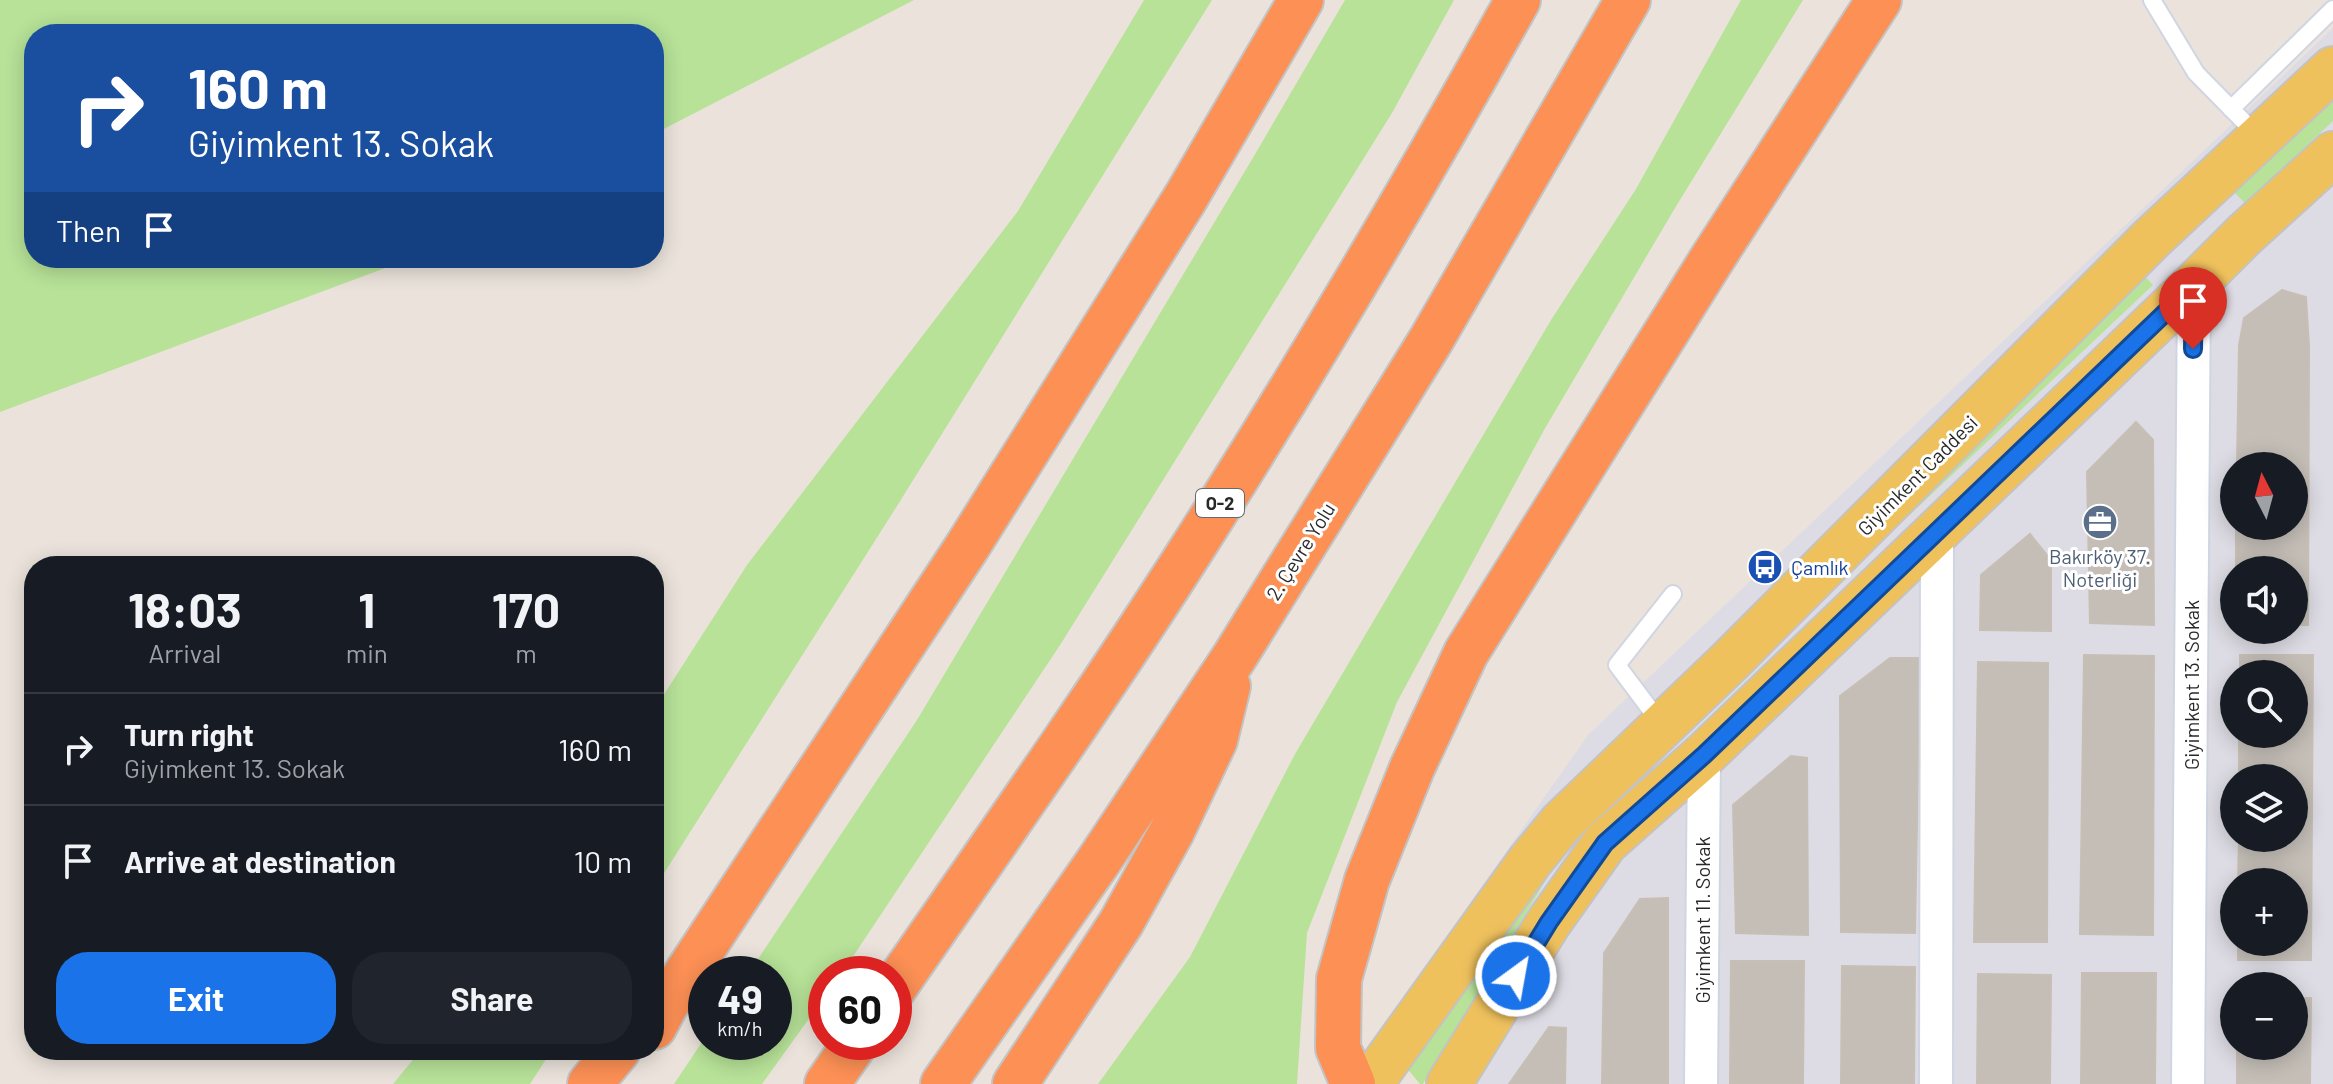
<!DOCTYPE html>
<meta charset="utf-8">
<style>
:root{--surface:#171b24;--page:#20242c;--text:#f1f3f6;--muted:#9ea1a6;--line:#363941;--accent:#1a73e8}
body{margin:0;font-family:Barlow,sans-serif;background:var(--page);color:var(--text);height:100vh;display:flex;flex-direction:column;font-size:30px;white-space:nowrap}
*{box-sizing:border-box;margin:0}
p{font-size:26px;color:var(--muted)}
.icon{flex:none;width:44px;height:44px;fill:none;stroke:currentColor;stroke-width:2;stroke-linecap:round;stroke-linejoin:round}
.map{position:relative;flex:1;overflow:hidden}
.details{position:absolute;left:24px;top:556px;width:640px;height:504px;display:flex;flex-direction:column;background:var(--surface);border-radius:32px;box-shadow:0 4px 20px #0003}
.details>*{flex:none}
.guide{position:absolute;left:24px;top:24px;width:640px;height:244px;border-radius:32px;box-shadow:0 4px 20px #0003;background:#1a4fa0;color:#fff;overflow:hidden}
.needle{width:52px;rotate:354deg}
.controls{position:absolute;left:2220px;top:452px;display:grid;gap:16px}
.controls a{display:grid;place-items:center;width:88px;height:88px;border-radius:50%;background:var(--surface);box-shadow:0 4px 20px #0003;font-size:40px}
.speed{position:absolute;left:688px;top:956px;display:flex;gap:16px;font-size:40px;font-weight:700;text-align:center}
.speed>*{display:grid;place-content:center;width:104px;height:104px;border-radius:50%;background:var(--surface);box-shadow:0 4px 20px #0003;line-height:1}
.speed small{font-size:20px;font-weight:400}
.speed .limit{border:12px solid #d22;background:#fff;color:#111}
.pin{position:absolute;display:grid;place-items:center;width:68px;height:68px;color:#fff;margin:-82px -34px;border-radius:50% 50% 50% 0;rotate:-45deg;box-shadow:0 0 8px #0007}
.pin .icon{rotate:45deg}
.me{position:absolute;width:88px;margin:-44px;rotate:32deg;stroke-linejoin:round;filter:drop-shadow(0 0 6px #0008)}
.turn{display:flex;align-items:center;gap:28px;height:168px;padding:0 32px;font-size:36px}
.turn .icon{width:104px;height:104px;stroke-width:2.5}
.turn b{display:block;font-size:56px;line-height:68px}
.then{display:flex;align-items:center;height:76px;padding:0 32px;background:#0003;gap:16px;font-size:30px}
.eta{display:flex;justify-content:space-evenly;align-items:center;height:136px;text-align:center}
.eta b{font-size:48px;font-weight:700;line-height:56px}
.cta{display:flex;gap:16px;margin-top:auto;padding:16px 32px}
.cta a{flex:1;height:92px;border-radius:32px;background:var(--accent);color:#fff;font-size:32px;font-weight:700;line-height:92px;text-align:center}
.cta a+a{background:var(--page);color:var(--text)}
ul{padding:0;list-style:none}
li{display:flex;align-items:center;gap:24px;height:112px;padding:0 32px;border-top:2px solid var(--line)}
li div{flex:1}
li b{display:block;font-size:30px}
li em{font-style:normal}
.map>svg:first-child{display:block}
.industrial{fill:#dddce4;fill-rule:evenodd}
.green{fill:#b7e298}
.building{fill:#c4beb7;stroke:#c7bfb5;stroke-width:2}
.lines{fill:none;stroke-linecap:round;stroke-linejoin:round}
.service-casing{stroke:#d0d5e2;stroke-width:20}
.minor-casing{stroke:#d0d5e2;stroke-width:36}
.primary-casing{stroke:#c3c3c3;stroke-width:48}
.motorway-casing{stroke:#c3c3c3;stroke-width:48}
.service{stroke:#fff;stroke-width:16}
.minor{stroke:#fff;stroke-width:32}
.primary{stroke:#efc15d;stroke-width:44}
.motorway{stroke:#fc9055;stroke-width:44}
.route-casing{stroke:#114b97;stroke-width:20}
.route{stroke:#1a73e8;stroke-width:14}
.labels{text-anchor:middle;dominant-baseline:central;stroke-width:6;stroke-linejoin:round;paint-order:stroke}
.shield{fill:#fff;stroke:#696969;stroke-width:2}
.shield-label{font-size:18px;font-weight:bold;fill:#292929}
.street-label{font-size:20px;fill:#292929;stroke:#fff}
.service-label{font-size:20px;fill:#4e5e75;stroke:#fff}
.transit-label{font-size:20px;fill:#164399;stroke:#fff;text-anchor:start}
</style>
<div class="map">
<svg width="2333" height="1084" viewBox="0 0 2333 1084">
<rect width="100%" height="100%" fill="#ebe3db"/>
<path class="industrial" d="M2333,28V1084H1446L1463,913L1588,735ZM2234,466H2294V526H2234ZM2234,570H2294V630H2234ZM2234,674H2294V734H2234ZM2234,778H2294V838H2234ZM2234,882H2294V942H2234ZM2234,986H2294V1046H2234Z"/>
<path class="green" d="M0,0H914L654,134V34H34V258H412L0,412Z
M1144,0H1212L897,506L654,889V710L747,565L1018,211Z
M1345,0H1454L1392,113L1062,642L850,961L841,974H826V995L762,1084H674L706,1036V1042H774V974H748L917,720L1254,156Z
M1741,0H1803L1675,208L1544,430L1397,702L1307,933L1297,1084H1098L1190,957L1295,754L1551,320L1636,189Z
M2333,97V121L2245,203L2233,191Z
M2141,272L2153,285L1576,830L1423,1084H1420L1405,1066L1565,821Z
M421,1050H552L530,1084H393Z"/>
<path class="building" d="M2282,290L2306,297L2309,346L2308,625H2294V570H2236V526H2294V466H2237L2239,345L2244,318Z
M2136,422L2153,440L2154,625L2090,623L2087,472Z
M2030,534L2051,560V631L1980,630L1981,575Z
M2084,655L2154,656L2153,935L2080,934Z
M2240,655H2313L2311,960H2238V942H2294V882H2238L2239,838H2294V778H2239V734H2294V674H2240Z
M1890,658H1920L1915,933L1841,932L1840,696Z
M1978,662L2048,663L2047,942H1974Z
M1791,756L1807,758L1808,935L1736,933L1733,805Z
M1668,898V1084H1602L1604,953L1640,899Z
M1731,961H1804L1803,1084H1730Z
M1842,966L1915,967L1914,1084H1841Z
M2082,973H2156L2155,1084H2081Z
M1978,974L2051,975L2050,1084H1977Z
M2294,998H2311L2310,1084H2237V1046H2294Z
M1549,1027L1566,1028L1565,1084H1509Z"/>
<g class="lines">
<defs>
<path id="service" d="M2152,0L2196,73L2258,136
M2231,109L2333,9
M1662,725L1617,665L1673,594"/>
<path id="minor" d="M1701,1084L1704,755
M1936,1084L1937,532
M2188,1084L2194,285"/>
<path id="primary" d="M1370,1084L1530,861L1562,822L1730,661L2151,239L2333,69
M1449,1084L1549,922L1605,843L1704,755L2194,285L2244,235L2333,154"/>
<path id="motorway" d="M894,988C995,842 1098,696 1193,547C1307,368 1415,185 1518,0
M654,1027L665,1006L967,547L1186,197L1301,0
M590,1084L618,1050
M827,1084L856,1042
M943,1084L1098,862L1235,656L1431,340L1628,0
M1015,1084L1121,923L1172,831L1215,740L1228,686
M1353,1084L1338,1048L1339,979L1367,880L1412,768L1466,653L1712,259L1879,0"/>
</defs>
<use href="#service" class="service-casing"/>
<use href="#minor" class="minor-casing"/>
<use href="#primary" class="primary-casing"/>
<use href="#motorway" class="motorway-casing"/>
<use href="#service" class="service"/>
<use href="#minor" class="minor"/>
<use href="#primary" class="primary"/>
<use href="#motorway" class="motorway"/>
</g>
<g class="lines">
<defs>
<path id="route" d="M1516,976L1549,922L1605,843L1704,755L2194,285L2193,349"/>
</defs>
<use href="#route" class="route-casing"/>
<use href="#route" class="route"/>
</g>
<defs>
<symbol id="office-disc" viewBox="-11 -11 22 22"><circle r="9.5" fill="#5c6f8a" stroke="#fff"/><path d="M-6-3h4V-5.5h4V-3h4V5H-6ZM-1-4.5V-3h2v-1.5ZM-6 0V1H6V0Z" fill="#fff"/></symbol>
<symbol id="bus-disc" viewBox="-11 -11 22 22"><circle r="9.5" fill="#1a4fb4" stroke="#fff"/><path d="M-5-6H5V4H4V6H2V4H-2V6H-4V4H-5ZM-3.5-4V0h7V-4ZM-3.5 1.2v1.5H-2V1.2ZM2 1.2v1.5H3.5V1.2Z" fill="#fff"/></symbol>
</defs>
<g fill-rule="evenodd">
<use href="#office-disc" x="2080" y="502" width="40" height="40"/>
<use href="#bus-disc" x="1745" y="547" width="40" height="40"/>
</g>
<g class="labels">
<rect class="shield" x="1196" y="489" width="48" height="28" rx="6"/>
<g class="shield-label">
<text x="1220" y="503">O-2</text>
</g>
<g class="street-label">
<text transform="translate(1917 475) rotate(-45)">Giyimkent Caddesi</text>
<text transform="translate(1300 551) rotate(-58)">2. Çevre Yolu</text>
<text transform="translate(2191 685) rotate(-90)">Giyimkent 13. Sokak</text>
<text transform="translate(1702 920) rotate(-90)">Giyimkent 11. Sokak</text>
</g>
<g class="service-label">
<text x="2100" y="556">Bakırköy 37.<tspan x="2100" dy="23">Noterliği</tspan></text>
</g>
<g class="transit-label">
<text x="1791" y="567">Çamlık</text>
</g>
</g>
</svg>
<div class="controls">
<a><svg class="needle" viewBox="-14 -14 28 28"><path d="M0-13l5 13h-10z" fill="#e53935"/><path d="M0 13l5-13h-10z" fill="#9ea1a6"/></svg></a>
<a><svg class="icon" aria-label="sound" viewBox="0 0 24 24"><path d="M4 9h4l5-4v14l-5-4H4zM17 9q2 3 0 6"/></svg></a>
<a><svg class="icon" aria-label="search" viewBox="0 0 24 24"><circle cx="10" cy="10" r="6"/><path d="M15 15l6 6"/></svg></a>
<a><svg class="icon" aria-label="layers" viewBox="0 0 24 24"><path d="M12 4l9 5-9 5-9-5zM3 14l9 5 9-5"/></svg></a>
<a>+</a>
<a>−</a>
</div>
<div class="speed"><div>49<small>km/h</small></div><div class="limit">60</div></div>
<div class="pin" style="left:2193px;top:349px;background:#d93025"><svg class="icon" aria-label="arrive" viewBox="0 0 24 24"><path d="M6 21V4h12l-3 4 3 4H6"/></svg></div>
<svg class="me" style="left:1516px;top:976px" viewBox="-20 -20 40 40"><circle r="17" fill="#1a73e8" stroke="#fff" stroke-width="3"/><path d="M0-11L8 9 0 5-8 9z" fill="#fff"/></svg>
<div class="guide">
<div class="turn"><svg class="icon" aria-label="right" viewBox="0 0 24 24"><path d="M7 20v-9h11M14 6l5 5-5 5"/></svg><div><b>160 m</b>Giyimkent 13. Sokak</div></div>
<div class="then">Then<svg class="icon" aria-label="arrive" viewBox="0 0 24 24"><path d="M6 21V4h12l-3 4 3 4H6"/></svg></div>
</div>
<section class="details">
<div class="eta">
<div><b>18:03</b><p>Arrival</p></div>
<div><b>1</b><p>min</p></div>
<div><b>170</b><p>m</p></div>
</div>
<ul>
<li><svg class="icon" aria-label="right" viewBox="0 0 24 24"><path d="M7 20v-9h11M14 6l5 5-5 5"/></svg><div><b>Turn right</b><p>Giyimkent 13. Sokak</p></div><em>160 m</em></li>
<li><svg class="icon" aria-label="arrive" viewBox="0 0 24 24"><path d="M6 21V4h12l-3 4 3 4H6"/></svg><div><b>Arrive at destination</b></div><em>10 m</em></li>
</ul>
<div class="cta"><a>Exit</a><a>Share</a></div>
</section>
</div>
